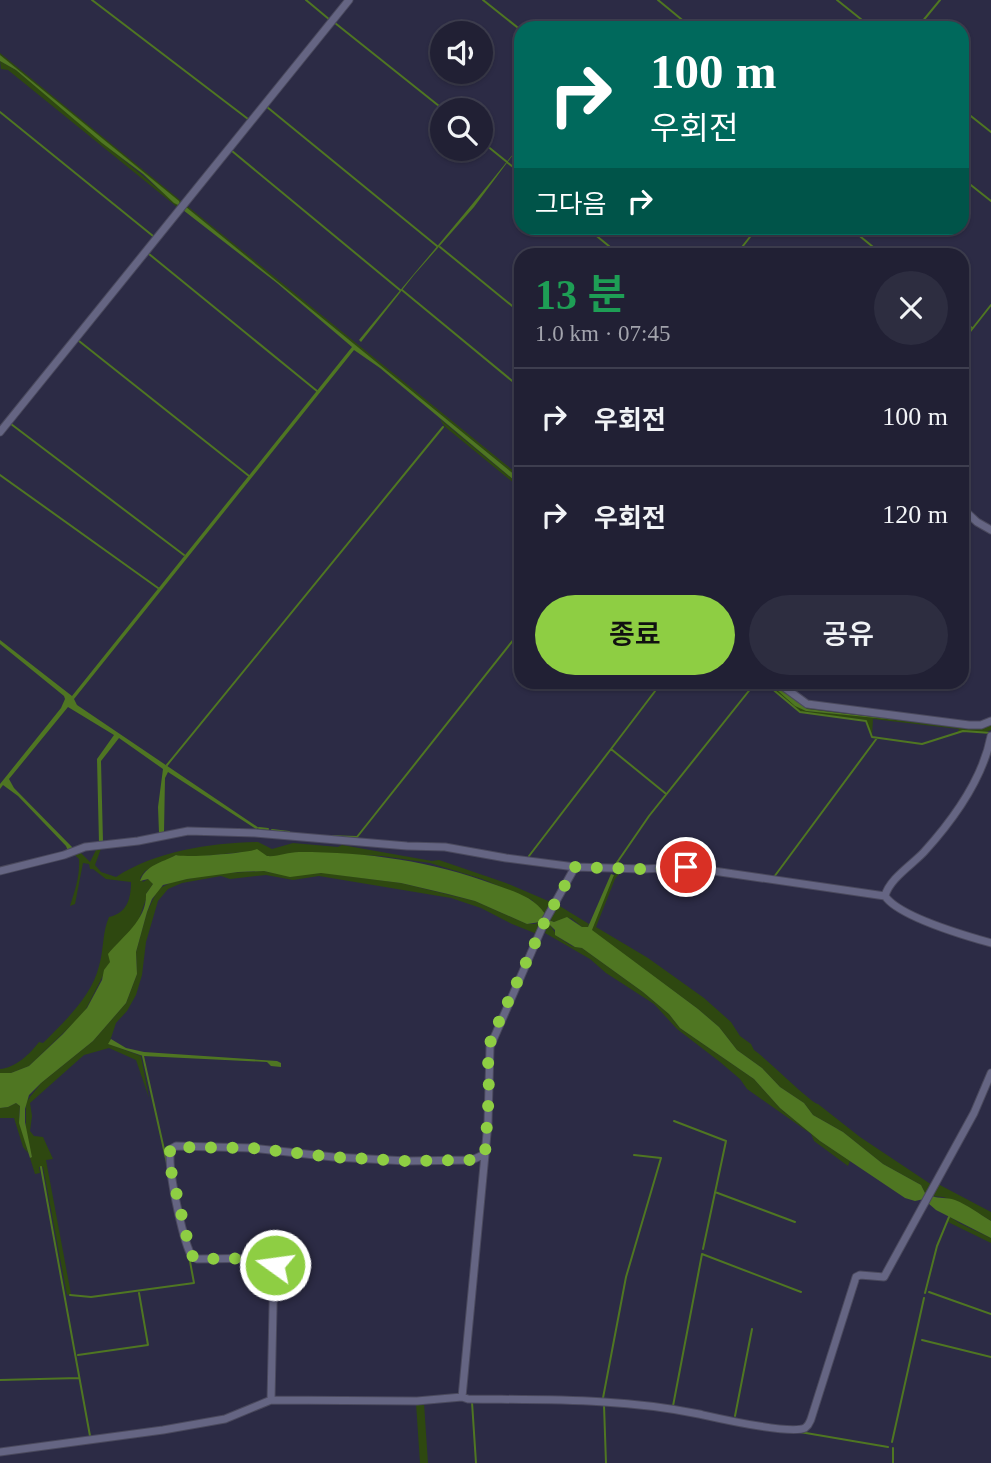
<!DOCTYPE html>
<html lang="ko">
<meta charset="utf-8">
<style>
:root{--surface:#212034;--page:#2d2d40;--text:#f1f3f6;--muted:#a2a3ac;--line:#3e3e4f;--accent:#8ece43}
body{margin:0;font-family:"Times New Roman","Noto Sans KR",serif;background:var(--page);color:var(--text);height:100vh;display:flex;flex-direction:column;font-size:26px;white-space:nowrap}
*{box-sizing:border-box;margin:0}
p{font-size:23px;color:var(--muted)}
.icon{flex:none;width:38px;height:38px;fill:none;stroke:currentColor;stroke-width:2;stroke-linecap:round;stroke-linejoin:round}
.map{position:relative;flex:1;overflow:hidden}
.panel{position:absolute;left:514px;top:248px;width:455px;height:441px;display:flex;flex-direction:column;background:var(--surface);border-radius:21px;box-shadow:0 2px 5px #0004,0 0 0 2px var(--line)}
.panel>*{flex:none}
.banner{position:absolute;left:514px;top:21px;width:455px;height:214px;border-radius:21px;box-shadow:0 2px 5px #0004,0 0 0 2px var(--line);background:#00695c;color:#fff;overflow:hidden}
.controls{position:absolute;left:430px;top:21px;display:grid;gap:14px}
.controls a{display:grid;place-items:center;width:63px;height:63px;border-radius:50%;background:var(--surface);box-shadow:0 2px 5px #0004,0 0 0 2px var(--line);font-size:35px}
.pin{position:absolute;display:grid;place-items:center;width:60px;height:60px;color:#fff;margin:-30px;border:4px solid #fff;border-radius:50%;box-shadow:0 2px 7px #0007}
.me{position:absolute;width:77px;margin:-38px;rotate:284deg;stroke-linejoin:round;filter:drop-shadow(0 0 5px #0008)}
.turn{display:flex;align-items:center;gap:24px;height:147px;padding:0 21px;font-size:32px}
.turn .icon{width:91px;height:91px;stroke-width:2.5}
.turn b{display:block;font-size:49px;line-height:60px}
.then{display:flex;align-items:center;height:66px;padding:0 21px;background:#0003;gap:14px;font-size:26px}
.round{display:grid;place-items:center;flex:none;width:74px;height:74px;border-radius:37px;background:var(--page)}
.headline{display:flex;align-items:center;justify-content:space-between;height:119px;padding:0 21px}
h1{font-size:42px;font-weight:600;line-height:52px;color:#1e9e55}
.cta{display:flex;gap:14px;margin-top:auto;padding:14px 21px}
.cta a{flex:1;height:80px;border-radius:42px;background:var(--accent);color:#111;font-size:28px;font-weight:600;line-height:80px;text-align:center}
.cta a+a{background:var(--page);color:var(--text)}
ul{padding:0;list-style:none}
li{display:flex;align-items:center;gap:21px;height:98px;padding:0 21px;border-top:2px solid var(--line)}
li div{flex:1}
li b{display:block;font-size:26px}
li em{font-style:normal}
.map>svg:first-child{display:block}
.green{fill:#2e4810}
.water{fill:#4f7622}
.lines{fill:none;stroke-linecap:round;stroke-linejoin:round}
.stream{stroke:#4f7622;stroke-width:2}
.minor-casing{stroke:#4a495d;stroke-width:9}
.minor{stroke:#656583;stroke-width:7}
.route{stroke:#8ece43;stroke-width:12;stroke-dasharray:0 21.6}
</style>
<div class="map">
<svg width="991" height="1463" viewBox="0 0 991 1463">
<rect width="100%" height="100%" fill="#2c2b45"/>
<path class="green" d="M0,53L180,200L182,202L180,204L0,55Z
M0,61L16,70L178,205L177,207L8,70L1,69Z
M186,205L521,477V480L186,207Z
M440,419L521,486V489L444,426Z
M765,683H769L806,711L887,718L807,709L772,683L802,704L991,724V730C981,735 968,729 957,733L959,729L873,719L872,736L866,720L801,712Z
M258,842L272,849L293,843L338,847L342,845L432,861L439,860L506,883L553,903L545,917L532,900L482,879L430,863L382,856L300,852L273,857L244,852L184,858L176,855L145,871L140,878L143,882L148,879L151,881L153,884L146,894V899L137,925L111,951L110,962L84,1013L29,1066L11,1073H0V1069C15,1068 30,1054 39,1042L43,1043C64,1022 92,996 99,966C104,949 102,933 109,917C127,913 131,899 131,882L106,879L93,869H90L89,864L83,863L75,904L70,906C75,890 80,876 79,859L72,852L78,850L90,862L98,846H102L95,865L101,872L116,877C156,851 210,843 258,842Z
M264,871L278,874L325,873L401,883L475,901L527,924H535L543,920L537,934L512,924L481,908L451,898L319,876L293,880L266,875L230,879L221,876L182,883L168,889L158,901L146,942L142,975L136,995L127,1011L116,1023L109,1044L141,1056L149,1098L136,1060L109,1048L84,1055L30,1103L32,1116L30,1131L34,1136L43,1137L53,1159L46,1160L71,1294L67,1295L43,1167H39L40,1173L35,1174L30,1158L32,1157L26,1136V1102L41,1083L93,1041L126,1003L137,974L136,952L147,912L158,889L172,882L187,879L223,873Z
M621,871L615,879L596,927L648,958L704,998L731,1022L740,1036L751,1044L754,1050C767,1059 810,1102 818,1104L860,1137L932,1185L926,1195L921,1185L883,1164L843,1132L813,1115L804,1103L780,1087L762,1068L737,1050L719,1027L698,1009L591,930L614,875Z
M558,905L589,924L588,927H582L571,918L554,922L548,920Z
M548,922L558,937L572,946L582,948L643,992L669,1014L680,1028L754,1079L780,1108L820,1141L850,1161L848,1166L814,1141L811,1134L747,1089L740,1079L720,1062L677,1029L654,1004L606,973L590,959L545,933Z
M16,1103L20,1106L19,1117L28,1153L23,1147L14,1118H0V1108L8,1107Z
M938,1184L991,1212V1221L963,1204L943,1197L932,1196Z
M950,1217L961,1224L991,1238V1243L948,1222Z
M416,1403H424L428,1463H420Z"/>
<path class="water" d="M0,55L179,201L180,204L178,205L174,203L143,174L102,143L16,70L0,61Z
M521,144L474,207L414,275L361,342L359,340C413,274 469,210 521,144Z
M186,207L521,480V486L380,368L354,350L74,699L77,705L259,828L256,829L168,772L165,778L164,832L159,833L158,807L163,769L119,738L101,761L103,842L99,843L97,759L114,735L68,707L9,779L14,788L73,848L68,851L66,846L18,796L3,785L0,789V784L61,708L65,699L64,696L0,644V640L72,696L352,347L277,283L183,210Z
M769,683H772L807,709L906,721L806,711L795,706Z
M257,849L267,856C278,857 288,852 299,852C367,852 432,861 496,885C515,892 534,897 545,914L540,922L527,924L475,901L448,894L401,883L321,873L290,877L264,871L238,872L187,879L163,885L152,899L147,912L136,952L137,974L126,1003L93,1041L41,1083L29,1095L25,1109V1122L32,1157L30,1158L19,1123L20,1106L16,1103L8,1107L0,1108V1073H11L29,1066L63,1034L87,1008L102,980L104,970L110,962L108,954C123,936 147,920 146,894L153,884L148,879L140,881C146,865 161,863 176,855C184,858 248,853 257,849Z
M611,874L614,875L592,930L698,1009L719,1027L737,1050L762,1068L780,1087L804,1103L813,1115L843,1132L883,1164L921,1185L926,1195L924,1199L915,1201L905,1198L820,1141L780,1108L754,1079L680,1028L669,1014L643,992L582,948L575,947L555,935V930L549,924L548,920L554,922L567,917L582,927H588Z
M111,1039L126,1048L144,1052L277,1061L281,1063V1067L271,1066L267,1062L143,1056L108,1044Z
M932,1196C940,1199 946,1197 955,1200C968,1205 979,1214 991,1221V1238L936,1210L928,1203Z"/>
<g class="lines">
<path class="stream" d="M92,0L248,119
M306,0L330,20
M483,0L522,31
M658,0L692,28
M837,0L872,28
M335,23L444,110
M917,28L940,0
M267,107L437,246
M962,109L991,132
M0,112L153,236
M481,141L507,162
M232,151L400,290
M508,163L522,174
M962,178L991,201
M587,228L621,256
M850,228L884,256
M440,247L522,314
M149,254L317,391
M735,256L757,228
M402,290L522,389
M962,320L972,328
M79,341L249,476
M962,342L991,305
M11,424L184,555
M0,475L158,588
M662,682L611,749L665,793
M764,682L800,712L866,721L872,737L922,744L963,731L991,733
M167,765L443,427
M259,828L268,829
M272,830L289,832
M326,836L357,837L522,629
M529,856L611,749
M616,864L649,816L756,682
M774,877L877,738
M143,1056L167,1163
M674,1121L726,1141L703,1249
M41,1167L90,1436
M715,1192L795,1222
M929,1292L991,1314
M925,1293L937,1246L949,1217
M70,1295L91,1297L194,1283L189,1256
M922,1340L991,1357
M78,1355L148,1345L139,1293
M0,1380L79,1378
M603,1398L626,1277L661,1158L634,1155
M472,1402L476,1463
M604,1405L606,1463
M673,1406L702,1254L801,1292
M735,1416L752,1329
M800,1432L888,1447
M892,1442L924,1298
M893,1448V1463"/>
<defs>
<path id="minor" d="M0,432L349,0
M962,508L977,522L991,530
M777,682L807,704L969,725H981L991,721
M0,871L64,855L85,847L138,841L188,831L255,833L407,846L445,847L506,858L575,867L643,869L686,867L885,896C899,917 966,936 991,943
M885,896C889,879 913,864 924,852C953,820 983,778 991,736
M462,1397L488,1123L490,1047L545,921L575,867
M271,1400L274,1262L266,1258L197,1259L191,1255C183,1239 166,1165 171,1149L176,1146L252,1148L333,1157L407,1161L472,1160L485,1154
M0,1452L163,1430L225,1419L271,1400L417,1401L462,1397L468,1399C545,1400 623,1398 699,1414C717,1418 790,1435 805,1428C809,1425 809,1424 811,1419L856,1277L860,1275L884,1277L974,1113L991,1073"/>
</defs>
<use href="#minor" class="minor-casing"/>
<use href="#minor" class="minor"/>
</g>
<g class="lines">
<path class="route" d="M275,1265L272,1260L266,1258L198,1259L191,1255L170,1166V1151L173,1147L252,1148L332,1157L407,1161L472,1160L485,1154L489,1093L488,1057L491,1039L545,921L575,867L643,869L686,867"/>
</g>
</svg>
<div class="controls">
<a><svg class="icon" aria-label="sound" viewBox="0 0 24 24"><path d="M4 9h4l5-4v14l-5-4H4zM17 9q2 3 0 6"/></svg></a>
<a><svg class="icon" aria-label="search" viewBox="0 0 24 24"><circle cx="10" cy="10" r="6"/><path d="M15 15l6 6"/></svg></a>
</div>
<div class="pin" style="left:686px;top:867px;background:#d93025"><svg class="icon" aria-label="arrive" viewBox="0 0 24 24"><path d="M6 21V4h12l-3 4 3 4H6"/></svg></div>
<svg class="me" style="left:275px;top:1265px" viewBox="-20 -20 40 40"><circle r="17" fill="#8ece43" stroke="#fff" stroke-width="3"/><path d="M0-11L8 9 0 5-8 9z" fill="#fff"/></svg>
<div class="banner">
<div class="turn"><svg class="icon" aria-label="right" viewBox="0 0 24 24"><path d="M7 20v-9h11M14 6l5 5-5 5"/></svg><div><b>100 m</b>우회전</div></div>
<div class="then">그다음<svg class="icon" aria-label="right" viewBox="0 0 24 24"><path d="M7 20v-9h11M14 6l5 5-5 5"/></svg></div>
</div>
<section class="panel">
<div class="headline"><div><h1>13 분</h1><p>1.0 km · 07:45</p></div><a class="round"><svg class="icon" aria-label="close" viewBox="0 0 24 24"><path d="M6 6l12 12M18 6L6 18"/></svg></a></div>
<ul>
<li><svg class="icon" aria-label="right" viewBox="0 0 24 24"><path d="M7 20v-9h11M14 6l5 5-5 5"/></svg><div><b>우회전</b></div><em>100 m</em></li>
<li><svg class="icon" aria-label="right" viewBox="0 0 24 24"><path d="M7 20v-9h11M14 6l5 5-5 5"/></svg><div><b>우회전</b></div><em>120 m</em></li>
</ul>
<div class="cta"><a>종료</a><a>공유</a></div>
</section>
</div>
